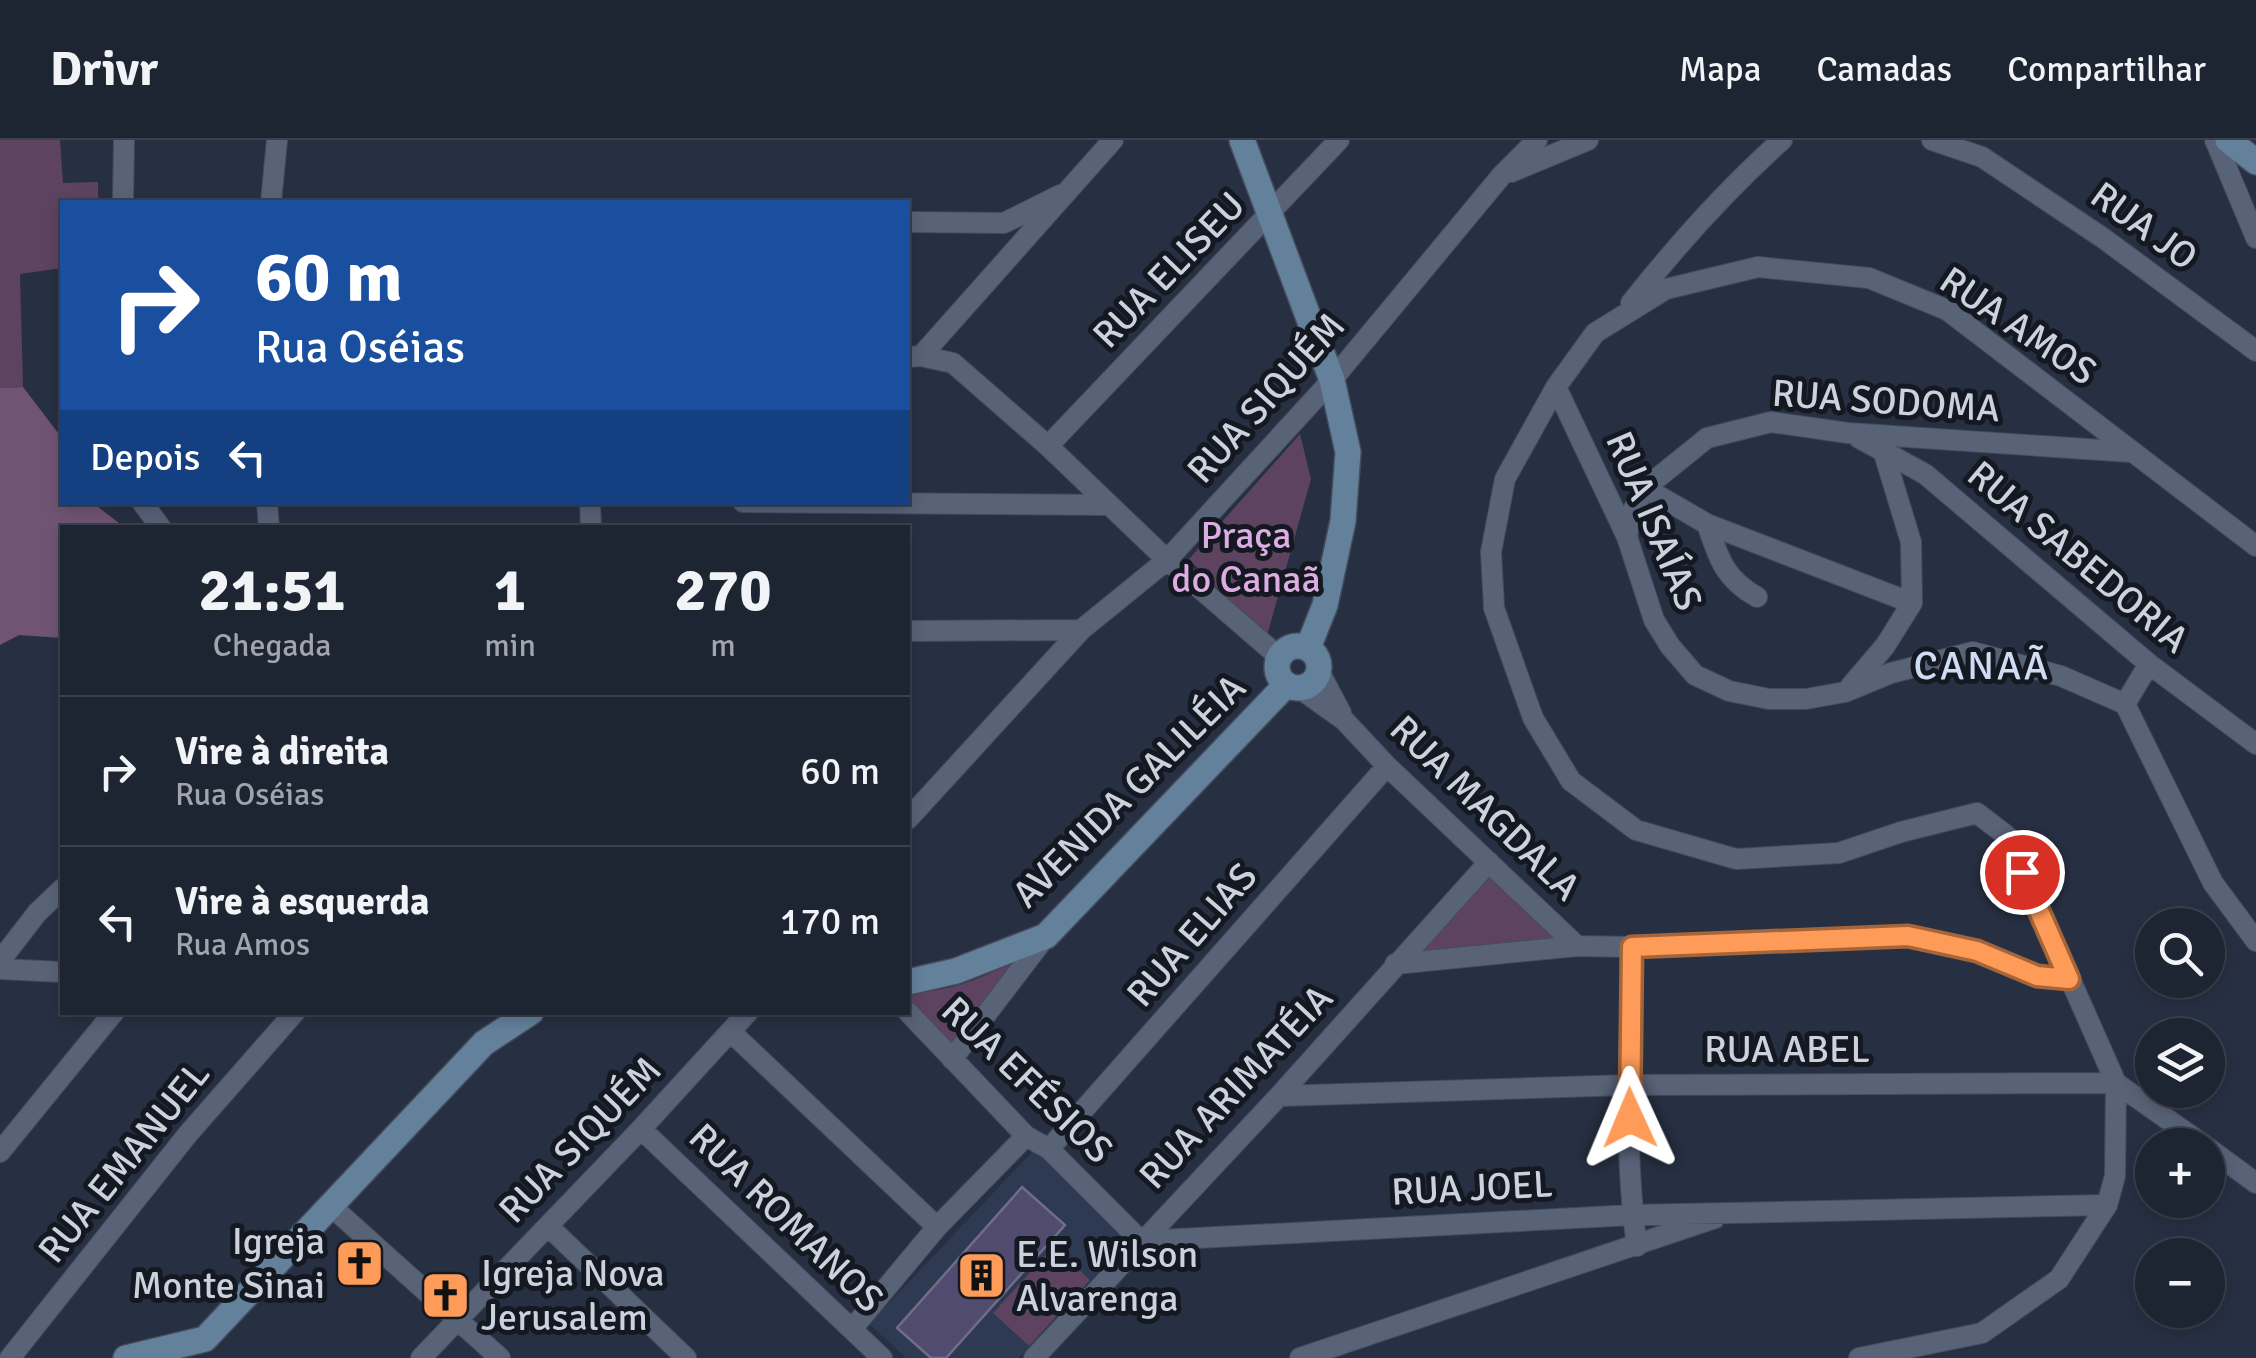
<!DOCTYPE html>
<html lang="pt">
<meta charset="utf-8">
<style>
:root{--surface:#1d2432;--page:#252c3a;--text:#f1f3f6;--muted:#a0a4ac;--line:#3b414d}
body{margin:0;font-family:Signika,sans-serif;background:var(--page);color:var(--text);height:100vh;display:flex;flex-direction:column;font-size:38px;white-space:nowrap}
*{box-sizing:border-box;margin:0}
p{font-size:32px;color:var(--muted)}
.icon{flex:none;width:55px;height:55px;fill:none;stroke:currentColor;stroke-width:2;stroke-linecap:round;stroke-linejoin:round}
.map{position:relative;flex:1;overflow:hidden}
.details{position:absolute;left:60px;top:385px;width:850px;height:490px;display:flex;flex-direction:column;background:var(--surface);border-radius:0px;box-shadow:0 5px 15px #0003,0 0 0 2px var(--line)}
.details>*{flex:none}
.banner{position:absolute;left:60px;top:60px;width:850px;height:305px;border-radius:0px;box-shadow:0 5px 15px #0003,0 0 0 2px var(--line);background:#1a4fa0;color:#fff;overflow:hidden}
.tools{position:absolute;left:2135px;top:768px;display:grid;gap:20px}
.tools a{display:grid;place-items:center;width:90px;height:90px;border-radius:50%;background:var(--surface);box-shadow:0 5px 15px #0003,0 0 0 2px var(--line);font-size:50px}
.pin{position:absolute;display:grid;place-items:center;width:85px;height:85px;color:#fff;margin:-42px;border:5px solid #fff;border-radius:50%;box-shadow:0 2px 10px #0007}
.me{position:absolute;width:110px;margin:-55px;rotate:359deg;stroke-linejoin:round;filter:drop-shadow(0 0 8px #0008)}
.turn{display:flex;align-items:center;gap:35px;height:210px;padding:0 30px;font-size:45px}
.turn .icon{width:130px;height:130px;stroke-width:2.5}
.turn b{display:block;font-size:70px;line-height:85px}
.then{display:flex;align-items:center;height:95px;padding:0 30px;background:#0003;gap:20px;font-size:38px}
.eta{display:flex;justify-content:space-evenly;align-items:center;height:170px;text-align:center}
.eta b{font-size:60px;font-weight:800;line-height:70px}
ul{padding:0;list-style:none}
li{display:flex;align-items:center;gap:30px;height:150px;padding:0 30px;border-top:2px solid var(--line)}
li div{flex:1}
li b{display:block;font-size:38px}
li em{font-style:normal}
header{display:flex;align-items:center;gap:60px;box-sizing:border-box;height:140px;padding:0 50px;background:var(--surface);border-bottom:2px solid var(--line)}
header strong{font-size:48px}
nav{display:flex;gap:55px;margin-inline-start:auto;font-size:35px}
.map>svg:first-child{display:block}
.built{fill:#2e3a52}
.green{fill:#5d435f}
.forest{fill:#715474}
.building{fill:#524b70;stroke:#716d84;stroke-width:2.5}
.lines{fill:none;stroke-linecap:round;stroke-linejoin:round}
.minor-casing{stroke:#444c5c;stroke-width:22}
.secondary-casing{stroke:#444c5c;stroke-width:28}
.minor{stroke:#596378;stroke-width:20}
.secondary{stroke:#64819c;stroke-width:25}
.route-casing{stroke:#a56539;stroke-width:25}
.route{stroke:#fe9b58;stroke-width:18}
.labels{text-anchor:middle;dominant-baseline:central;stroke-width:10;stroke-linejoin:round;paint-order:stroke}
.street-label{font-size:38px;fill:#cbd2de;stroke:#141921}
.park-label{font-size:38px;fill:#ddace2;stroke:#141921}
.poi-label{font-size:38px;fill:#cbd2de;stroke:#141921;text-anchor:start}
.neighbourhood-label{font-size:40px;letter-spacing:2.5px;fill:#cfdcf4;stroke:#141921}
</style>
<header>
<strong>Drivr</strong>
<nav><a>Mapa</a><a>Camadas</a><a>Compartilhar</a></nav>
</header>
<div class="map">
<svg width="2256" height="1218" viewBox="0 0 2256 1218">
<rect width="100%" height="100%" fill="#273043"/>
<path class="built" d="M1034,1010L1129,1099L1019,1218H906L869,1184Z"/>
<path class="green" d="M0,0H60L63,43L98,42V62H62V128L20,134L23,247L0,248Z
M1300,294L1311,339L1266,499L1189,419Z
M1489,729L1564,802L1408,818Z
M1030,812L947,910L908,866V852C954,853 991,834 1030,812Z
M1054,1106L1090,1140L1029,1206L993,1173Z"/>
<path class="forest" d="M23,247L62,298V362L93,363L124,387L62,388V498L19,495L0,505V248Z"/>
<path class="building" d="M1022,1047L1065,1085L946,1218H931L897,1188Z"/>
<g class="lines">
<defs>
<path id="minor" d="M1932,0L1982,17L2103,98L2256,211
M2215,0L2256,98
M1511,32L1588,0
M123,62L124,0
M271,62L277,0
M908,82L1004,83L1060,55
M1631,163C1677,105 1726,50 1782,0
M921,216L1113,0
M908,217L921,216L953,223L1048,306L1167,420L1278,516
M1556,247L1627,397L1654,480L1670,506L1695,535L1729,551L1769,559H1806L1845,552L1891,533L1973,512L2061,536L2125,564L2213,743L2256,801
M1859,298L1925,334L2149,524L2256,604
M1048,306L1339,0
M1645,348L1707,384L1912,463
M142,362L161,388
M267,362L269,388
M590,362L591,388
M743,362L1109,365
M1707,384C1719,419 1724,438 1757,457
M1627,397L1630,376L1645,348L1707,298L1771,282L1848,293L2131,312
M908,491L1081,490
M1319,531L1341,573
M1850,547L1885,506L1912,463L1911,402L1883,310
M1299,548L1344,580L1387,626L1577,806
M2125,564L2149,524
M908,679L1081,490L1167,420L1332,240L1502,35L1537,0
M1632,807C1630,906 1623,1008 1637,1106
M0,821L37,773L62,749
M1395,824L1577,806L1632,807L1908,797L1977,811L2037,836L2069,839
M0,829L62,832
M908,872L1026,996L1049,1009L1141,1101L1632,1075L2107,1065
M731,892L937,1087
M952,919L1046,796
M2116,943L2204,1005
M1279,956L1628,945L2116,943
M641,989L882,1218
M2208,1008L2256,1043
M1049,1009L1387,626
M0,1012L114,872
M332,1067L500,1218
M548,1086L686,1218
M852,1189L937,1087L1026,996
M10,1218L188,994L295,872
M421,1218L641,989L748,872
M1034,1218L1279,956L1489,722
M1300,1218L1715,1078
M1859,1218L1982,1193L2059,1139L2107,1065L2115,1036L2116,943L2007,696L1977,673L1901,692L1839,713L1736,719L1636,690L1571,641L1533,578L1494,468L1491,412L1505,339L1556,247L1595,193L1666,149L1758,127L1869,138L1947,170L2256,406"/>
<path id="secondary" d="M1242,0L1332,240L1348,312L1343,381L1325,465L1308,508
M2228,0L2256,22
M1277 527a21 21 0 1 1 42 0a21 21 0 1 1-42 0Z
M908,842L956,831L1046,796L1286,545
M126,1218L205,1199L484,903L531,872"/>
</defs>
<use href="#minor" class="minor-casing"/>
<use href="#secondary" class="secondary-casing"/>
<use href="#minor" class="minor"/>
<use href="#secondary" class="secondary"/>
</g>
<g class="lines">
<defs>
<path id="route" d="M1630,978L1632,807L1908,796L1977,811L2037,836L2069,839L2022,732"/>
</defs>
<use href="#route" class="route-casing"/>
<use href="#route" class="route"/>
</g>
<defs>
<symbol id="church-square" viewBox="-11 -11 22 22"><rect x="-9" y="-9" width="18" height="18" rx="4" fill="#fe9b58" stroke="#141921"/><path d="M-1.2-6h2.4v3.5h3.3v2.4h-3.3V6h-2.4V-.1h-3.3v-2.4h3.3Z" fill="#111"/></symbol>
<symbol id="building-square" viewBox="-11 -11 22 22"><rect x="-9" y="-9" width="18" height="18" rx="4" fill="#fe9b58" stroke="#141921"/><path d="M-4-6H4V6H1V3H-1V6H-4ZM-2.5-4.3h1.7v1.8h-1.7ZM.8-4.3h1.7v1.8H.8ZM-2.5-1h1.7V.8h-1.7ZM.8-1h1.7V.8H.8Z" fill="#111"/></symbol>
</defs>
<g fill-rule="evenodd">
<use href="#church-square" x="332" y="1096" width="55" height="55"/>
<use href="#building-square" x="954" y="1108" width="55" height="55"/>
<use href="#church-square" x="418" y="1128" width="55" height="55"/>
</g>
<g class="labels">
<g class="street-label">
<text transform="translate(2144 86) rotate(36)">RUA JO</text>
<text transform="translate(1169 130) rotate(-46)">RUA ELISEU</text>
<text transform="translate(2018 186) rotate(34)">RUA AMOS</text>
<text transform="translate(1266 258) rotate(-48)">RUA SIQUÉM</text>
<text transform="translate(1886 261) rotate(4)">RUA SODOMA</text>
<text transform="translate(1654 381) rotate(67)">RUA ISAÍAS</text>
<text transform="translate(2078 417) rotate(40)">RUA SABEDORIA</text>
<text transform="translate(1129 651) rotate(-45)">AVENIDA GALILÉIA</text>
<text transform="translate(1485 668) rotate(44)">RUA MAGDALA</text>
<text transform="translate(1192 795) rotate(-49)">RUA ELIAS</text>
<text x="1787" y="909">RUA ABEL</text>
<text transform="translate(1027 940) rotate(44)">RUA EFÉSIOS</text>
<text transform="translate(1236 947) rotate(-47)">RUA ARIMATÉIA</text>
<text transform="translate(580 1000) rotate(-46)">RUA SIQUÉM</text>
<text transform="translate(124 1022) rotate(-51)">RUA EMANUEL</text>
<text transform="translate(1472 1048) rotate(-3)">RUA JOEL</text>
<text transform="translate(786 1078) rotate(44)">RUA ROMANOS</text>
</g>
<g class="park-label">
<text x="1246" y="395">Praça<tspan x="1246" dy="44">do Canaã</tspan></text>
</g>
<g class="poi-label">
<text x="325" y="1101" text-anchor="end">Igreja<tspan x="325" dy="44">Monte Sinai</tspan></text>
<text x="1016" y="1114">E.E. Wilson<tspan x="1016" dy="44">Alvarenga</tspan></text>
<text x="481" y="1133">Igreja Nova<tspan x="481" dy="44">Jerusalem</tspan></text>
</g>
<g class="neighbourhood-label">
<text x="1982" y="526">CANAÃ</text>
</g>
</g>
</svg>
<div class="tools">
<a><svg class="icon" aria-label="search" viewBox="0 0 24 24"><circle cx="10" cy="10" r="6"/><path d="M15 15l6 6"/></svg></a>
<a><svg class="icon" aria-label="layers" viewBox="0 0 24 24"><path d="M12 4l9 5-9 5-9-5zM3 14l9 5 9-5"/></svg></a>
<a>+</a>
<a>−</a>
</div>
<div class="pin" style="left:2022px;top:732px;background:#d93025"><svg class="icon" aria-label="arrive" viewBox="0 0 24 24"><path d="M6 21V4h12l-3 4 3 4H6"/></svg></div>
<svg class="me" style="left:1630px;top:978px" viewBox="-20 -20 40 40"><path d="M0-17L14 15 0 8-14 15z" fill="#fe9b58" stroke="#fff" stroke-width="4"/></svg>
<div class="banner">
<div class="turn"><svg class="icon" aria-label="right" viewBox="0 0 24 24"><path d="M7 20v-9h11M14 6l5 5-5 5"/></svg><div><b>60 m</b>Rua Oséias</div></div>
<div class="then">Depois<svg class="icon" aria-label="left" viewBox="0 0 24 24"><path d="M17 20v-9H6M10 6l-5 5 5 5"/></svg></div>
</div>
<section class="details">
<div class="eta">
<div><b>21:51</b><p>Chegada</p></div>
<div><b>1</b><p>min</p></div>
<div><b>270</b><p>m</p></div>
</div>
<ul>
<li><svg class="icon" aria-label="right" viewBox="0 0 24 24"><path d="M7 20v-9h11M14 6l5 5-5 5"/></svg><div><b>Vire à direita</b><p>Rua Oséias</p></div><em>60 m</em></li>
<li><svg class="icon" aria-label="left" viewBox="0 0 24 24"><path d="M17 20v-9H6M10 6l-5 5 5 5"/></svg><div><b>Vire à esquerda</b><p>Rua Amos</p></div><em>170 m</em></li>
</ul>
</section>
</div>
